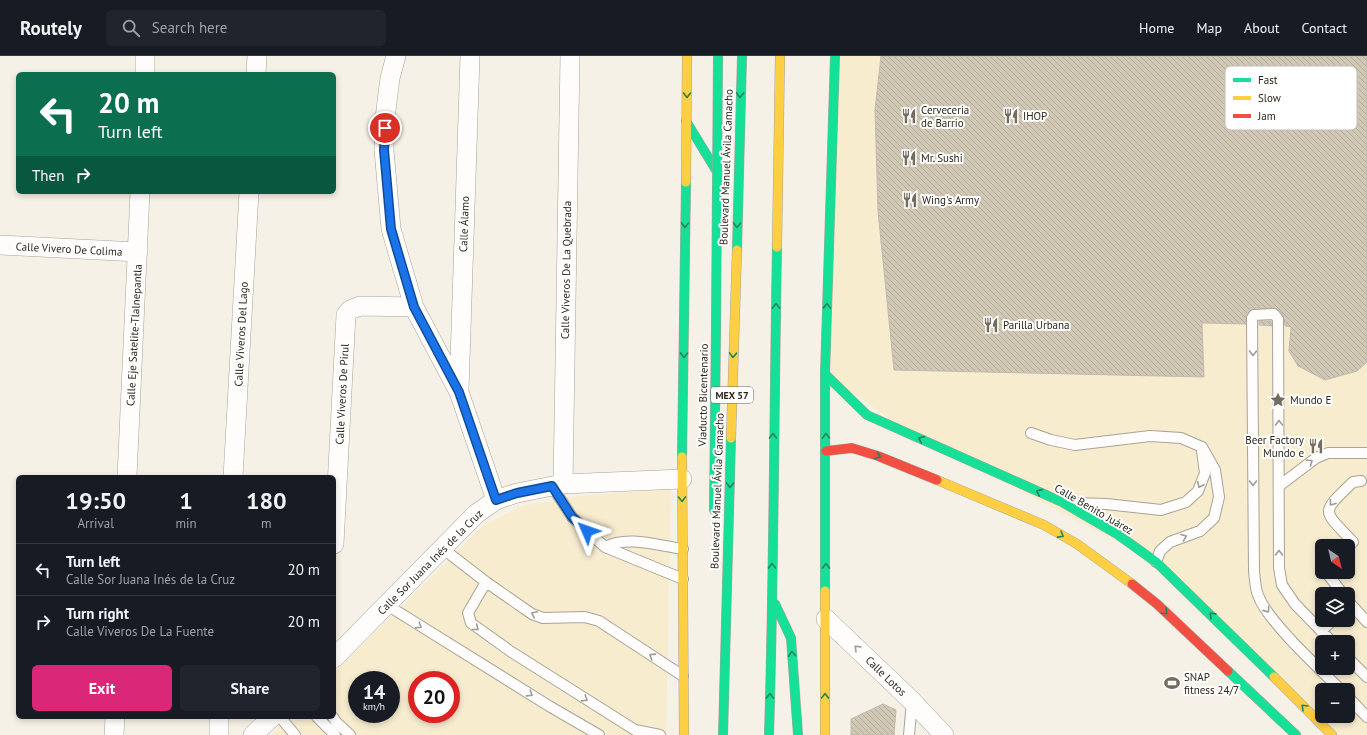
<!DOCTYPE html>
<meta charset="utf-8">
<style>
:root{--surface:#171b24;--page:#20242c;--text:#f1f3f6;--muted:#9ea1a6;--line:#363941;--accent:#db2777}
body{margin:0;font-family:"PT Sans",sans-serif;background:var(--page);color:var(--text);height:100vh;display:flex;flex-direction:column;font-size:15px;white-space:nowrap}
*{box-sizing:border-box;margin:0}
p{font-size:13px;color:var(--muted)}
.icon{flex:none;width:22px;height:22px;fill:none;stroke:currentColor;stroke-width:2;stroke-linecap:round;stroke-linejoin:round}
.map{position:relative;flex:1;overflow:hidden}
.panel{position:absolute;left:16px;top:419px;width:320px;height:244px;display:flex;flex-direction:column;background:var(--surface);border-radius:6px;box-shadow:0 2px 6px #0003}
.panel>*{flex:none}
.banner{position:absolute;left:16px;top:16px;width:320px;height:122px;border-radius:6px;box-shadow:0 2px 6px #0003;background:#0b6e4f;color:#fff;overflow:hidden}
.needle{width:26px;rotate:145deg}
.tools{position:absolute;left:1315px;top:483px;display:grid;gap:8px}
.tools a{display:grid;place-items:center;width:40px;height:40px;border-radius:6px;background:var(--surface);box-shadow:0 2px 6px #0003;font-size:20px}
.speed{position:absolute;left:348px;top:615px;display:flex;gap:8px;font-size:20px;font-weight:700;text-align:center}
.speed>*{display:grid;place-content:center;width:52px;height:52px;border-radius:50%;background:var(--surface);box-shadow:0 2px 6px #0003;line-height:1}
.speed small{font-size:10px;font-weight:400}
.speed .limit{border:6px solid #d22;background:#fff;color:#111}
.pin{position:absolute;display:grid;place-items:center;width:34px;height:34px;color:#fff;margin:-17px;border:2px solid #fff;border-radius:50%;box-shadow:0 1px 4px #0007}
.me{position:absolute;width:44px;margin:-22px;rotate:313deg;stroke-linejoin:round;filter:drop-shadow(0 0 3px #0008)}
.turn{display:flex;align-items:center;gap:14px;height:84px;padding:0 16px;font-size:18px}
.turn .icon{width:52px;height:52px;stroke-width:2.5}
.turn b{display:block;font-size:28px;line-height:34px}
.then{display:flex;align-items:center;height:38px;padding:0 16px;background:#0003;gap:8px;font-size:15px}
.eta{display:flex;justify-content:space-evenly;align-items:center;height:68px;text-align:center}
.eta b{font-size:24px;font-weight:800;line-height:28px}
.action{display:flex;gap:8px;margin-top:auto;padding:8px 16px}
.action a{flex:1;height:46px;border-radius:6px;background:var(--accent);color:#fff;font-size:16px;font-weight:800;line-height:46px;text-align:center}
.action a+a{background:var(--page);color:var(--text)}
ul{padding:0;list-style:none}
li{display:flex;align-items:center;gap:12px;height:52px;padding:0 16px;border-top:1px solid var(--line)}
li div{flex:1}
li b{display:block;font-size:15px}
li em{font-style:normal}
header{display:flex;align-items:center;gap:24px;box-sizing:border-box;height:56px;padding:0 20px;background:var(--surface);border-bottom:1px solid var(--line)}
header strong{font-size:19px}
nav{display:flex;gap:22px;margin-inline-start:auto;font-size:14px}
.search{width:280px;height:36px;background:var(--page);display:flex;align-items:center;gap:10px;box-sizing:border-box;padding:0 14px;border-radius:6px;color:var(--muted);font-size:15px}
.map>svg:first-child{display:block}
.built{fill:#f8eccf;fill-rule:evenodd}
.building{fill:url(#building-back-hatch);stroke:#c1bbb0}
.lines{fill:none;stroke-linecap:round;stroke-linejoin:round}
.lane-casing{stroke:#a8a398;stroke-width:12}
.street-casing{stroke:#a8a398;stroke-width:20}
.fast-casing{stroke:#a8a398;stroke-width:10}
.slow-casing{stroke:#a8a398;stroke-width:10}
.jam-casing{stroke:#a8a398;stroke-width:10}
.lane{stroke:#fefdfb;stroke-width:10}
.street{stroke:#fefdfb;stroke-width:19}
.fast{stroke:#16e098;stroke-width:9}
.slow{stroke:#ffcf43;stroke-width:9}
.jam{stroke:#f24e42;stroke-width:9}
.fast-bridge-casing{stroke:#a8a398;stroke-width:10;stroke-linecap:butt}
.fast-bridge{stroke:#16e098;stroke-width:9}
.oneway{stroke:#218358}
.oneway2{stroke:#a09c95}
.route-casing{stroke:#114b97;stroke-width:10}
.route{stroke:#1a73e8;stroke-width:7}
.labels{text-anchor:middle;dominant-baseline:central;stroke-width:4;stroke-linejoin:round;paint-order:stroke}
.shield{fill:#fff;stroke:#6b675e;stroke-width:1}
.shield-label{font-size:10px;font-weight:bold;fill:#2c2619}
.poi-label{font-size:11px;fill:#2c2619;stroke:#fff;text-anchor:start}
.street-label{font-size:11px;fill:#2c2619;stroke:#fff}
.key{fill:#fff;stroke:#c0beba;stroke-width:1}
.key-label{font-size:11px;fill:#2c2619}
</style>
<header>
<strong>Routely</strong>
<div class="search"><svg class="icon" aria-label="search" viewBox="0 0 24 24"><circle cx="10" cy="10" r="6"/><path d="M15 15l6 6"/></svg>Search here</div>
<nav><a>Home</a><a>Map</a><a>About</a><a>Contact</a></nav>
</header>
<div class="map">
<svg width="1367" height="679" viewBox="0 0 1367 679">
<defs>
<pattern id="building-back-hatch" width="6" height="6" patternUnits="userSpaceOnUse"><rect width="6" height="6" fill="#d0c7b4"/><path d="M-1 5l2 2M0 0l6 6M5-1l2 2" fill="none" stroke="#b3ab9a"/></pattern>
</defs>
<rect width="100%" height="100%" fill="#f6f1e6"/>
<path class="built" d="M835,0H1367V679H1332L1156,506L912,378L825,318ZM1322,490H1348V516H1322ZM1322,538H1348V564H1322ZM1322,586H1348V612H1322ZM1322,634H1348V660H1322Z
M671,432L666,679H271L289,661H334V617L483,470L521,450L581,440ZM357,624H391V658H357ZM417,624H451V658H417Z"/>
<path class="building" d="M881,0H1367V306L1357,315L1325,324L1298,310L1289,295L1291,271L1285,270L1283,259L1279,254L1274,252L1251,254L1246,259V268L1202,267L1204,321L894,314L878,155L875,54Z
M1259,265H1271L1272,270L1259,269Z
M883,648L896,654L894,679H851V663Z"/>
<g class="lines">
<defs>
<path id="lane" d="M1031,377L1051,384L1075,389L1150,380L1181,382L1202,391L1215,414L1219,441L1214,462L1200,475L1170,486L1160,495L1156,506
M552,430L572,461L605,491L683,523
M1279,430L1316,402L1328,397H1367
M1073,447L1106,448L1161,454L1186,446L1198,435L1205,417L1202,395
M1348,490L1353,486C1322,453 1320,458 1353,426L1361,425
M605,491C628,479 659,490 683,493
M442,492L486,526L532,558L543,562L585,561L599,565L683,620
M1326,516L1343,538
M486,526L468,557L471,567L510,595L635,674L660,679
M1348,545L1367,566
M387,549L549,650L599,679
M1321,575L1333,564
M1332,586L1295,548L1282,529L1279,512L1278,263L1274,258L1254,259L1252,262L1254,515C1255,523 1255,532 1258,539C1267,565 1320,613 1341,634
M1348,602L1367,621
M1348,641L1367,661
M280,661L295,679
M317,661L335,679
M333,661L336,666L350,679
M909,679L912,645"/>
<path id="street" d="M396,0L390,22L385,62L384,94L391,173L414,251L459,336L496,444
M145,18V0
M256,18L257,0
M0,189L138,196
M459,335L470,0
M127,421L140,136
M233,421L249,136
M563,428L570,0
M334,488L346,259L350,254L360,250L414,251
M826,563L912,645L944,679
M334,602L476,458L496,444L517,437L563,428L682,423
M114,679L115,661
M219,679V661
M253,679L272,661"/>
<path id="fast" d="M686,65L722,124
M737,194L742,0
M825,318L867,359L1062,446L1117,478L1156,506L1274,621
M682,401L686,126
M714,454L716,271
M825,535V318L835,0
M775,548L791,582L798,679
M1228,615L1296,679
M723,679L731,382
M769,679C774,516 774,354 777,191"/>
<path id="slow" d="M686,126L687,0
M777,191L780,0
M731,382L737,194
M682,401L684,679
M937,424L1044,469L1077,488L1132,528
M825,535V679
M1274,621L1332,679"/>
<path id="jam" d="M826,395L852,392L878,400L937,424
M1132,528L1157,548L1228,615"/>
</defs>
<use href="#lane" class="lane-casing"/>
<use href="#street" class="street-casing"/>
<use href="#fast" class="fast-casing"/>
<use href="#slow" class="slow-casing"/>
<use href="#jam" class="jam-casing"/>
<use href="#lane" class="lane"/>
<use href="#street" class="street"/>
<use href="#fast" class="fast"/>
<use href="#slow" class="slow"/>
<use href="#jam" class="jam"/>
<defs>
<path id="fast-bridge" d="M716,271L718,0"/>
</defs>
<use href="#fast-bridge" class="fast-bridge-casing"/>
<use href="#fast-bridge" class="fast-bridge"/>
</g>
<defs><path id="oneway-chevron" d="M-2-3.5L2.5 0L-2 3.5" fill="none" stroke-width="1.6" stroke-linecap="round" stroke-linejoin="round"/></defs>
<g class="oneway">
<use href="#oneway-chevron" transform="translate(687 39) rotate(91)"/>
<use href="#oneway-chevron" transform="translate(740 39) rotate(92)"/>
<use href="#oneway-chevron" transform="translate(685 169) rotate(91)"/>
<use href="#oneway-chevron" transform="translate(737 169) rotate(92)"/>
<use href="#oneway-chevron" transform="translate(776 250) rotate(-89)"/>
<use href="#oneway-chevron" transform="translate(827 250) rotate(-88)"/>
<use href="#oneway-chevron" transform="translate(684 299) rotate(91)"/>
<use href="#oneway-chevron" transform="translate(733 299) rotate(92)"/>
<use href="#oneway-chevron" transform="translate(773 380) rotate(-89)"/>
<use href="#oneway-chevron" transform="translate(826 380) rotate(-91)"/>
<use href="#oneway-chevron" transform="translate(921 383) rotate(-156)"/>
<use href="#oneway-chevron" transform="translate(878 400) rotate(20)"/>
<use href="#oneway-chevron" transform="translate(730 429) rotate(92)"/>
<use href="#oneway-chevron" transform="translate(1039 436) rotate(-156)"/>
<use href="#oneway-chevron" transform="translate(682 443) rotate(89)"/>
<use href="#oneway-chevron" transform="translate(1061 479) rotate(29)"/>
<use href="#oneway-chevron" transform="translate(772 510) rotate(-91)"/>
<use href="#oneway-chevron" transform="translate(826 510) rotate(-90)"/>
<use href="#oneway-chevron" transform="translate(1165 556) rotate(43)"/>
<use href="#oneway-chevron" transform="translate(1212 559) rotate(-136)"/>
<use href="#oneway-chevron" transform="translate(792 598) rotate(-94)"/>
<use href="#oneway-chevron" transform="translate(770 640) rotate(-88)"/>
<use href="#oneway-chevron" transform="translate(825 640) rotate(-89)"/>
<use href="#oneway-chevron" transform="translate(1304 651) rotate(-135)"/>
</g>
<g class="oneway2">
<use href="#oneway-chevron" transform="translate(1253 297) rotate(90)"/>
<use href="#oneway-chevron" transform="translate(1279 367) rotate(-91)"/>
<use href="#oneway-chevron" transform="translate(1310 406) rotate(-35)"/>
<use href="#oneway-chevron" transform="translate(1253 427) rotate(90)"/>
<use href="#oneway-chevron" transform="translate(1200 429) rotate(115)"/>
<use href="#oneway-chevron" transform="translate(1332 447) rotate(126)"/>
<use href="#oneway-chevron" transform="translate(1184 481) rotate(-21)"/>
<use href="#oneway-chevron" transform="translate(1279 497) rotate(-90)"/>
<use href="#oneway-chevron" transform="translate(1267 554) rotate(55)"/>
<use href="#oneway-chevron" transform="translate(534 558) rotate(-155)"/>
<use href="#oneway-chevron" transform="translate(419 570) rotate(32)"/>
<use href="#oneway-chevron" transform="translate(476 572) rotate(39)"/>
<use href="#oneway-chevron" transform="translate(857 592) rotate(-136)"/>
<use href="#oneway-chevron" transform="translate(652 600) rotate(-147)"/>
<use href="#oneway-chevron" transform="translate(530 638) rotate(32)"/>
<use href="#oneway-chevron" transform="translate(585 643) rotate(32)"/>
</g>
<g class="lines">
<defs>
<path id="route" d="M385,72L384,94L391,173L414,251L459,336L496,444L517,437L552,430L572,461L587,475"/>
</defs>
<use href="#route" class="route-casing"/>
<use href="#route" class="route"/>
</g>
<defs>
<symbol id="restaurant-bare" viewBox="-9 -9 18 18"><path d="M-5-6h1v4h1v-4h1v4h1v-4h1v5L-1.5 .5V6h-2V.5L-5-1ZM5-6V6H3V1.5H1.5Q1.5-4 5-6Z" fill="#736d61" stroke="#fff" stroke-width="2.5" paint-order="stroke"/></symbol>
<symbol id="sight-bare" viewBox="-9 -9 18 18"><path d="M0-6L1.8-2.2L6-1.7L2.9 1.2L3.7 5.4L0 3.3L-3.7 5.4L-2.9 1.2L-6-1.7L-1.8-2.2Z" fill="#736d61" stroke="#fff" stroke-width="2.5" paint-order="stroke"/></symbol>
<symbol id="stadium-bare" viewBox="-9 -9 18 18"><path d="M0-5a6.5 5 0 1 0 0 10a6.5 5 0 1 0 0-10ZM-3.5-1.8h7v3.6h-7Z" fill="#736d61" stroke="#fff" stroke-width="2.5" paint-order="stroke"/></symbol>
</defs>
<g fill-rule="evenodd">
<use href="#restaurant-bare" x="898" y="49" width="22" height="22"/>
<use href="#restaurant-bare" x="1000" y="49" width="22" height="22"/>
<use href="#restaurant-bare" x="898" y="91" width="22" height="22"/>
<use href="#restaurant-bare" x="899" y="133" width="22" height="22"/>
<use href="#restaurant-bare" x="980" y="258" width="22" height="22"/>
<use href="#sight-bare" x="1267" y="333" width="22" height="22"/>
<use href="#restaurant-bare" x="1305" y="379" width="22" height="22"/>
<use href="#stadium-bare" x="1161" y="616" width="22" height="22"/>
</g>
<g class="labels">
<rect class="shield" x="711" y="331" width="42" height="16" rx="3"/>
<g class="shield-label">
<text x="732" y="339">MEX 57</text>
</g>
<g class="poi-label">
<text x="921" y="54">Cerveceria<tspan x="921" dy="13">de Barrio</tspan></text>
<text x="1023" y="60">IHOP</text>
<text x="921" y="102">Mr. Sushi</text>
<text x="922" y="144">Wing's Army</text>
<text x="1003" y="269">Parilla Urbana</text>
<text x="1290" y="344">Mundo E</text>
<text x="1304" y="384" text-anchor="end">Beer Factory<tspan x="1304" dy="13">Mundo e</tspan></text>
<text x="1184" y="621">SNAP<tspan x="1184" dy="13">fitness 24/7</tspan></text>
</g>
<g class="street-label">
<text transform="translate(726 111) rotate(-88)">Boulevard Manuel Ávila Camacho</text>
<text transform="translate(464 168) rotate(-88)">Calle Álamo</text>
<text transform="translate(69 193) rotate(3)">Calle Vivero De Colima</text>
<text transform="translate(566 214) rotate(-89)">Calle Viveros De La Quebrada</text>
<text transform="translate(241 278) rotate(-87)">Calle Viveros Del Lago</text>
<text transform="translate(134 279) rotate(-87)">Calle Eje Satelite-Tlalnepantla</text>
<text transform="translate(342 338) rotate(-87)">Calle Viveros De Pirul</text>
<text transform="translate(703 339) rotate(-89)">Viaducto Bicentenario</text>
<text transform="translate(717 435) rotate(-88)">Boulevard Manuel Ávila Camacho</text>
<text transform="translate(1094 453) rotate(30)">Calle Benito Juárez</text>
<text transform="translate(430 506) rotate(-45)">Calle Sor Juana Inés de la Cruz</text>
<text transform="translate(886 620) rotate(44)">Calle Lotos</text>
</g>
</g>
<rect x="1225" y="10" width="132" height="64" rx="6" class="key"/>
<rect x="1233" y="22" width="18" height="4" fill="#16e098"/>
<rect x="1233" y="40" width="18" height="4" fill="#ffcf43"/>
<rect x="1233" y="58" width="18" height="4" fill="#f24e42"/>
<g class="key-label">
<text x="1258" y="28">Fast</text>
<text x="1258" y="46">Slow</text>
<text x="1258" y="64">Jam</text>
</g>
</svg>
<div class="tools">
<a><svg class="needle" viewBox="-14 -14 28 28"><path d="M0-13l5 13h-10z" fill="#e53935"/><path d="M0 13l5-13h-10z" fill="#9ea1a6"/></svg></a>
<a><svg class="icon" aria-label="layers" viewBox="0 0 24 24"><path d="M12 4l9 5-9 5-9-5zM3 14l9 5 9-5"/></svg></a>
<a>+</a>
<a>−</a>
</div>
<div class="speed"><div>14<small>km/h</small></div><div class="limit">20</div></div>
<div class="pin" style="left:385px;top:72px;background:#d93025"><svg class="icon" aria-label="arrive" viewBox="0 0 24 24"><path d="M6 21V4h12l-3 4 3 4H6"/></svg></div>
<svg class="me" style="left:587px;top:475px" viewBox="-20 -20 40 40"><path d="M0-17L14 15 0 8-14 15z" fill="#1a73e8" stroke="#fff" stroke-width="4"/></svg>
<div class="banner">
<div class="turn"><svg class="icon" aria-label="left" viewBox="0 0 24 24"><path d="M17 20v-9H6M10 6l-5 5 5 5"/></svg><div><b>20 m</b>Turn left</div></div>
<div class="then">Then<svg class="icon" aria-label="right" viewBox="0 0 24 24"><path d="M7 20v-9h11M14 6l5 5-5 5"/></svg></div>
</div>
<section class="panel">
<div class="eta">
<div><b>19:50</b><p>Arrival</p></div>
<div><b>1</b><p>min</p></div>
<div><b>180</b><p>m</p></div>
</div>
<ul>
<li><svg class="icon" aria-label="left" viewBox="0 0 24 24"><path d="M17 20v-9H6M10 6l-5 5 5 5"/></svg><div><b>Turn left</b><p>Calle Sor Juana Inés de la Cruz</p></div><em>20 m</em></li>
<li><svg class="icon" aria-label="right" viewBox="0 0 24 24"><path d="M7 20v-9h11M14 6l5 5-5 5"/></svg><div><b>Turn right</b><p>Calle Viveros De La Fuente</p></div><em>20 m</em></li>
</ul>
<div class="action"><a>Exit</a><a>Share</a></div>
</section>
</div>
